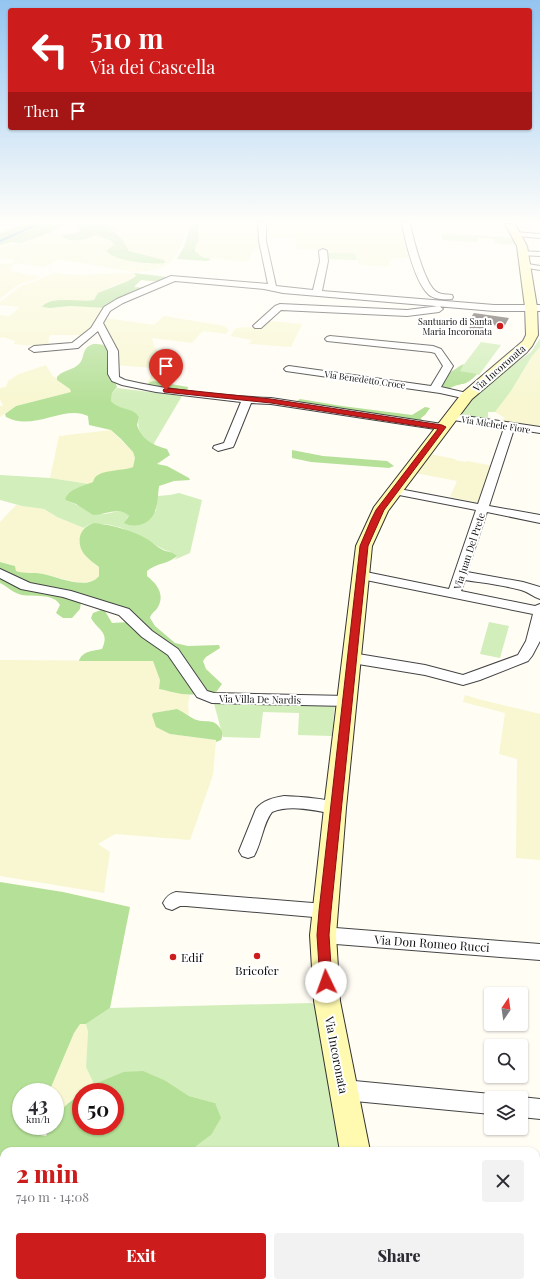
<!DOCTYPE html>
<meta charset="utf-8">
<style>
:root{--surface:#fff;--page:#f2f2f3;--text:#2b2b33;--muted:#7c7c81;--accent:#cd1c1c}
body{margin:0;font-family:"Playfair Display",serif;background:var(--page);color:var(--text);height:100vh;display:flex;flex-direction:column;font-size:15px;white-space:nowrap}
*{box-sizing:border-box;margin:0}
p{font-size:13px;color:var(--muted)}
.icon{flex:none;width:22px;height:22px;fill:none;stroke:currentColor;stroke-width:2;stroke-linecap:round;stroke-linejoin:round}
.map{position:relative;flex:1;overflow:hidden}
.panel{position:absolute;left:0px;top:1147px;width:540px;height:140px;display:flex;flex-direction:column;background:var(--surface);border-radius:12px 12px 0 0;box-shadow:0 1px 3px #0004}
.panel>*{flex:none}
.banner{position:absolute;left:8px;top:8px;width:524px;height:122px;border-radius:4px;box-shadow:0 1px 3px #0004;background:#cd1c1c;color:#fff;overflow:hidden}
.needle{width:26px;rotate:13deg}
.tools{position:absolute;left:484px;top:987px;display:grid;gap:8px}
.tools a{display:grid;place-items:center;width:44px;height:44px;border-radius:4px;background:var(--surface);box-shadow:0 1px 3px #0004;font-size:20px}
.speed{position:absolute;left:12px;top:1083px;display:flex;gap:8px;font-size:20px;font-weight:700;text-align:center}
.speed>*{display:grid;place-content:center;width:52px;height:52px;border-radius:50%;background:var(--surface);box-shadow:0 1px 3px #0004;line-height:1}
.speed small{font-size:10px;font-weight:400}
.speed .limit{border:6px solid #d22;background:#fff;color:#111}
.pin{position:absolute;display:grid;place-items:center;width:34px;height:34px;color:#fff;margin:-41px -17px;border-radius:50% 50% 50% 0;rotate:-45deg;box-shadow:0 0 4px #0007}
.pin .icon{rotate:45deg}
.me{position:absolute;width:44px;margin:-22px;rotate:357deg;stroke-linejoin:round;filter:drop-shadow(0 0 3px #0008)}
.turn{display:flex;align-items:center;gap:14px;height:84px;padding:0 16px;font-size:18px}
.turn .icon{width:52px;height:52px;stroke-width:2.5}
.turn b{display:block;font-size:28px;line-height:34px}
.then{display:flex;align-items:center;height:38px;padding:0 16px;background:#0003;gap:8px;font-size:15px}
.round{display:grid;place-items:center;flex:none;width:42px;height:42px;border-radius:4px;background:var(--page)}
.head{display:flex;align-items:center;justify-content:space-between;height:68px;padding:0 16px}
h1{font-size:24px;font-weight:800;line-height:30px;color:var(--accent)}
.primary-button{display:flex;gap:8px;margin-top:auto;padding:8px 16px}
.primary-button a{flex:1;height:46px;border-radius:4px;background:var(--accent);color:#fff;font-size:16px;font-weight:800;line-height:46px;text-align:center}
.primary-button a+a{background:var(--page);color:var(--text)}
.map>svg:first-child{display:block}
.farmland{fill:#f8f7d1}
.green{fill:#d2eeba}
.forest{fill:#b5e097}
.lines{fill:none;stroke-linecap:round;stroke-linejoin:round}
.stream{stroke:#358fd8;stroke-width:2}
.building{fill:#5a524c}
.minor-casing{stroke:#444;stroke-width:2}
.secondary-casing{stroke:#333;stroke-width:2}
.minor{fill:#fff;fill-rule:evenodd}
.secondary{fill:#fffaaf;fill-rule:evenodd}
.route{fill:#cd1c1c;stroke:#851212}
.poi-dot{fill:#cd1c1c;stroke:#fff;stroke-width:1.5}
.labels{text-anchor:middle;dominant-baseline:central;stroke-width:4;stroke-linejoin:round;paint-order:stroke}
.far-poi-label{font-size:9px;fill:#111;stroke:#fff;text-anchor:end}
.far-street-label{font-size:9px;fill:#111;stroke:#fff}
.street-label{font-size:10px;fill:#111;stroke:#fff}
.near-street-label{font-size:12px;fill:#111;stroke:#fff}
.near-poi-label{font-size:12px;fill:#111;stroke:#fff;text-anchor:start}
</style>
<div class="map">
<svg width="540" height="1287" viewBox="0 0 540 1287">
<rect width="100%" height="100%" fill="#fffdf4"/>
<path class="farmland" d="M105,224H194L189,233H186L183,243L171,262L163,267L153,270L134,272L58,259L44,268L17,263L13,265L10,271L41,277L18,285L0,299V264L14,263L13,259H0V247L20,243L47,234L64,235L62,237L65,239L78,240L92,237L99,233L111,241L114,246L110,249L108,254L148,264L150,256L129,251L122,239Z
M199,224H260L263,251L254,249L247,262L202,257L195,251Z
M264,224H404L413,258L391,259L388,267L359,265L355,253H327V251L295,249L296,237H266Z
M55,273L73,275L134,273L136,275L128,281L110,287L94,300L86,302L64,300L47,302L50,308L70,306L106,308L91,331L85,335H51L49,337L48,347L14,344L15,341L3,337L0,338V315L10,316L19,307L0,305V302L21,286Z
M164,316L224,326L229,330L226,334L203,331L192,343L152,338L154,345L159,354L156,357L157,360L181,369L169,383L153,381L147,384L154,368L115,365L104,325L105,318L154,325Z
M269,321L302,324L291,347L249,344L252,340L230,336L236,328L250,327L261,329Z
M540,347V428L497,422L505,418L495,412L511,391L532,356Z
M46,365L52,375L70,389L72,392L16,406L0,417V406H3L0,399V388L6,387L8,381L19,374Z
M111,430L133,452L135,458L133,467L94,479L93,482L89,484L50,478L59,436Z
M430,454L455,459V460L465,462L466,461L495,466L483,504L450,497L457,481L415,473Z
M16,505L44,509L57,517L84,528L79,541L84,554L99,567V576L97,579L93,581L80,583L42,574L22,573L16,571L15,566L10,564L0,562V522Z
M0,660L154,661L160,680L159,689L190,695L188,704L189,715L177,709L153,713L170,734L216,740L213,775L190,840L115,834L98,844L110,852L104,893L0,876Z
M465,695L482,700L540,714V860L516,858L517,759L499,754L505,713L463,702Z
M80,1023L86,1024L88,1032L86,1066L94,1084L81,1092L69,1102L55,1119V1092H49L74,1033Z"/>
<path class="green" d="M442,233L516,238L518,245L500,244L495,242L494,239L478,238L477,242L442,240Z
M327,253H355L357,260L328,259Z
M540,338V347L532,356L511,391L495,412H488V420L458,416L474,397L494,379L531,352Z
M481,342L501,345L479,375L459,371Z
M117,388L182,396L153,445C142,438 136,430 139,417C130,407 119,412 111,401L112,393Z
M0,475L50,478L89,484C78,487 70,491 65,500C73,503 97,514 105,514C113,513 122,508 129,516L126,519L156,511L157,496L170,495L179,493L202,500L190,553L174,560L177,557C173,552 166,551 161,548C141,537 124,525 101,524C94,524 89,523 84,528L57,517L44,509L22,506L0,500Z
M489,622L509,626L500,658L480,654Z
M213,700L335,703L332,736L298,735L299,713L263,712L260,738L223,737Z
M311,1003L323,1008L347,1151H190L211,1135L215,1103L189,1096L166,1081L123,1072L94,1084L86,1067L88,1032L86,1024L110,1008Z
M130,1283H369L370,1287H130Z"/>
<path class="forest" d="M27,224H64L52,232L35,238L20,243L12,242L0,245V233Z
M76,224L107,225L122,239L129,251L164,260L165,263C152,265 114,261 106,251L114,245L111,241L99,236L98,234C88,239 74,244 62,237L64,235L79,232L80,230Z
M194,224H199L198,230L199,241L196,244L195,251L202,257L211,259L208,261L177,259L184,247L189,230Z
M134,273L167,277L161,282L141,280L134,287L149,288L106,308L70,306L50,308L42,307C50,295 81,303 94,300L98,293L128,281L136,276Z
M93,344C97,344 102,344 105,346C113,351 112,372 110,380L116,384L117,387L112,393L111,401C120,411 133,407 139,417L137,425C142,440 153,445 167,449L170,455L157,464L167,466L189,478L190,480L174,481L159,486C158,493 158,504 155,511C151,524 135,529 124,523L129,516C119,506 105,515 93,515L76,504L65,500C68,489 83,486 93,482C96,468 122,472 133,467L135,458L133,452L121,439L111,430L89,425L88,416C65,404 33,432 6,417L5,414L16,406L71,392L70,389L57,380V377C62,370 72,371 79,364C86,357 80,349 93,344Z
M464,364L460,371L477,374C466,387 462,382 450,388L451,391L439,388L444,376C449,374 460,365 464,364Z
M153,381L188,387L187,391L146,386L150,382Z
M300,399L342,406L412,415L425,407L430,408L425,415L421,418L422,422L294,403Z
M292,450L323,456L387,461L394,466L389,468L311,462L292,458Z
M95,523C115,526 129,529 147,539C152,542 157,547 163,550C168,552 173,552 177,556C169,564 156,563 147,571V576C157,584 165,594 158,607C155,612 151,613 150,618L155,626L175,643L188,646L219,645L220,648L206,657L203,661L206,669L222,684L214,695L207,694L127,612L28,586L0,572V562L15,566L16,571C25,574 34,572 43,574C59,577 87,591 99,576V567C94,563 88,559 84,554C75,541 80,526 95,523Z
M0,576L81,602L80,609L72,618H63L56,613L60,605C54,593 33,597 22,595C13,593 8,587 0,583Z
M101,610L105,611L112,623L129,622L162,646L200,693C186,697 174,692 159,689L160,680L153,661H79C82,651 93,651 102,649C110,631 98,631 91,618L93,613Z
M177,709C184,712 188,716 194,719C204,724 213,717 220,728C223,732 223,735 221,740L216,742V740L170,734L156,727L152,715L153,713Z
M0,882L63,892L130,907L110,1008L86,1024H80L74,1033L49,1092H21V1126H36L40,1135L46,1136L49,1127L55,1126C55,1112 70,1101 81,1094V1126H115V1092H83L94,1084L123,1072L143,1071L166,1081L189,1096L215,1103L221,1118L211,1135L190,1151H4V1283H130V1287H0Z"/>
<g class="lines">
<path class="stream" d="M0,241L38,224"/>
</g>
<path class="building" d="M474,313L509,318L504,327L487,324L482,332L468,330L473,322L468,321Z"/>
<g class="lines">
<defs>
<path id="minor" d="M258,224H266V241L276,286L313,290L320,261L319,251L323,249L327,251L328,261L322,291L494,305H540V311H494L283,293L264,289L175,281L123,303L110,311L103,323L118,351L119,377L125,380C172,391 224,396 271,398L442,424L447,427L442,430L271,404L251,403L234,445L233,447L218,451L213,448L214,446L224,443L241,402L156,392L122,385L112,381L108,374V351L98,331L78,348L34,352L29,349L34,346L72,343L91,328L104,307L117,299L171,276L268,284L259,241Z
M402,224H410C413,238 425,286 437,292C441,295 447,294 452,295L453,297L452,299C445,300 433,299 428,294C414,280 406,243 402,224Z
M514,232L540,234V238L517,236L513,234Z
M520,251L540,252V256L520,255Z
M522,263L540,266V270L522,267Z
M280,304L407,310L439,306L443,309L439,312L407,316L281,310L261,328H255L253,326L255,324L275,306Z
M330,336L433,346L441,349L453,366L441,387L471,394L472,396L467,399L440,393L286,371L284,369L286,367L289,366L431,386L443,366L435,353L431,352L327,341L325,339L327,337Z
M451,414L540,427V433L514,429L489,506L540,515V523L487,512L467,572L523,582L540,587V599C533,597 529,592 521,590C503,585 484,583 465,580L461,591L535,606L540,604V641L532,656L528,661L480,680L463,685L425,675L352,663L347,661L345,658L347,655L352,653L425,665L463,675L518,655L526,641L533,614L361,579L356,578L355,575L356,572L361,571L449,589L476,510L394,494L390,493L388,491L390,489L394,488L478,504L504,428L447,419L446,417L447,415Z
M0,569L30,583L71,591L129,609L152,631L178,649L207,691L214,693L347,696L352,697L354,701L352,705L347,706L212,703L197,697L168,655L142,637L119,615L63,597L21,589L0,578Z
M284,796C303,797 323,798 341,804L343,808L341,812L335,814C316,811 291,804 272,812C263,823 262,842 254,856L248,858L242,856L239,851L256,809C263,800 273,798 284,796Z
M176,892L325,904L331,906L334,911L331,916L325,918L186,906H180L172,910L166,908L163,903C166,897 169,894 176,892Z
M323,927L540,944V960L323,943L316,940L314,935L316,930Z
M344,1080L491,1094L499,1098H491V1114L344,1100L337,1097L333,1090L337,1083Z
M521,1097L540,1099V1119L521,1117V1098H518Z"/>
<path id="secondary" d="M505,224H515L527,246L537,307L538,335L532,346L526,353L472,399L388,511L372,546L346,808L336,935L340,1001L370,1151H340L314,1001L310,935L324,808L356,546L374,507L462,393L516,347L523,341L526,335L525,307L517,246Z
M364,1283H396L397,1287H365Z"/>
</defs>
<use href="#minor" class="minor-casing"/>
<use href="#secondary" class="secondary-casing"/>
<use href="#minor" class="minor"/>
<use href="#secondary" class="secondary"/>
</g>
<linearGradient id="sky" x2="0" y2="1"><stop stop-color="#93c4f0"/><stop offset="0.55" stop-color="#fffefa"/><stop offset="1" stop-color="#fffefa" stop-opacity="0"/></linearGradient>
<rect width="540" height="404" fill="url(#sky)"/>
<path class="route" d="M166,388L271,399L442,425L446,427L384,510L368,546L331,911L329,935L332,982L330,986L326,987L321,986L320,982L317,935L319,911L360,546L371,520L376,510L438,429L271,403L164,392L163,390Z"/>
<g class="poi-dot">
<circle cx="500" cy="326" r="4"/>
<circle cx="257" cy="956" r="4"/>
<circle cx="173" cy="957" r="4"/>
</g>
<g class="labels">
<g class="far-poi-label">
<text x="492" y="321">Santuario di Santa<tspan x="492" dy="10">Maria Incoronata</tspan></text>
</g>
<g class="far-street-label">
<text transform="translate(365 379) rotate(8)">Via Benedetto Croce</text>
<text transform="translate(496 424) rotate(9)">Via Michele Fiore</text>
</g>
<g class="street-label">
<text transform="translate(499 368) rotate(-41)">Via Incoronata</text>
<text transform="translate(469 551) rotate(-72)">Via Juan Del Prete</text>
<text transform="translate(260 699) rotate(1)">Via Villa De Nardis</text>
</g>
<g class="near-street-label">
<text transform="translate(432 943) rotate(4)">Via Don Romeo Rucci</text>
<text transform="translate(337 1055) rotate(79)">Via Incoronata</text>
</g>
<g class="near-poi-label">
<text x="181" y="957">Edif</text>
<text x="257" y="970" text-anchor="middle">Bricofer</text>
</g>
</g>
</svg>
<div class="tools">
<a><svg class="needle" viewBox="-14 -14 28 28"><path d="M0-13l5 13h-10z" fill="#e53935"/><path d="M0 13l5-13h-10z" fill="#7c7c81"/></svg></a>
<a><svg class="icon" aria-label="search" viewBox="0 0 24 24"><circle cx="10" cy="10" r="6"/><path d="M15 15l6 6"/></svg></a>
<a><svg class="icon" aria-label="layers" viewBox="0 0 24 24"><path d="M12 4l9 5-9 5-9-5zM3 14l9 5 9-5"/></svg></a>
</div>
<div class="speed"><div>43<small>km/h</small></div><div class="limit">50</div></div>
<div class="pin" style="left:166px;top:390px;background:#d93025"><svg class="icon" aria-label="arrive" viewBox="0 0 24 24"><path d="M6 21V4h12l-3 4 3 4H6"/></svg></div>
<svg class="me" style="left:326px;top:982px" viewBox="-20 -20 40 40"><circle r="19" fill="#fff"/><path d="M0-13L10 11 0 6-10 11z" fill="#cd1c1c"/></svg>
<div class="banner">
<div class="turn"><svg class="icon" aria-label="left" viewBox="0 0 24 24"><path d="M17 20v-9H6M10 6l-5 5 5 5"/></svg><div><b>510 m</b>Via dei Cascella</div></div>
<div class="then">Then<svg class="icon" aria-label="arrive" viewBox="0 0 24 24"><path d="M6 21V4h12l-3 4 3 4H6"/></svg></div>
</div>
<section class="panel">
<div class="head"><div><h1>2 min</h1><p>740 m · 14:08</p></div><a class="round"><svg class="icon" aria-label="close" viewBox="0 0 24 24"><path d="M6 6l12 12M18 6L6 18"/></svg></a></div>
<div class="primary-button"><a>Exit</a><a>Share</a></div>
</section>
</div>
